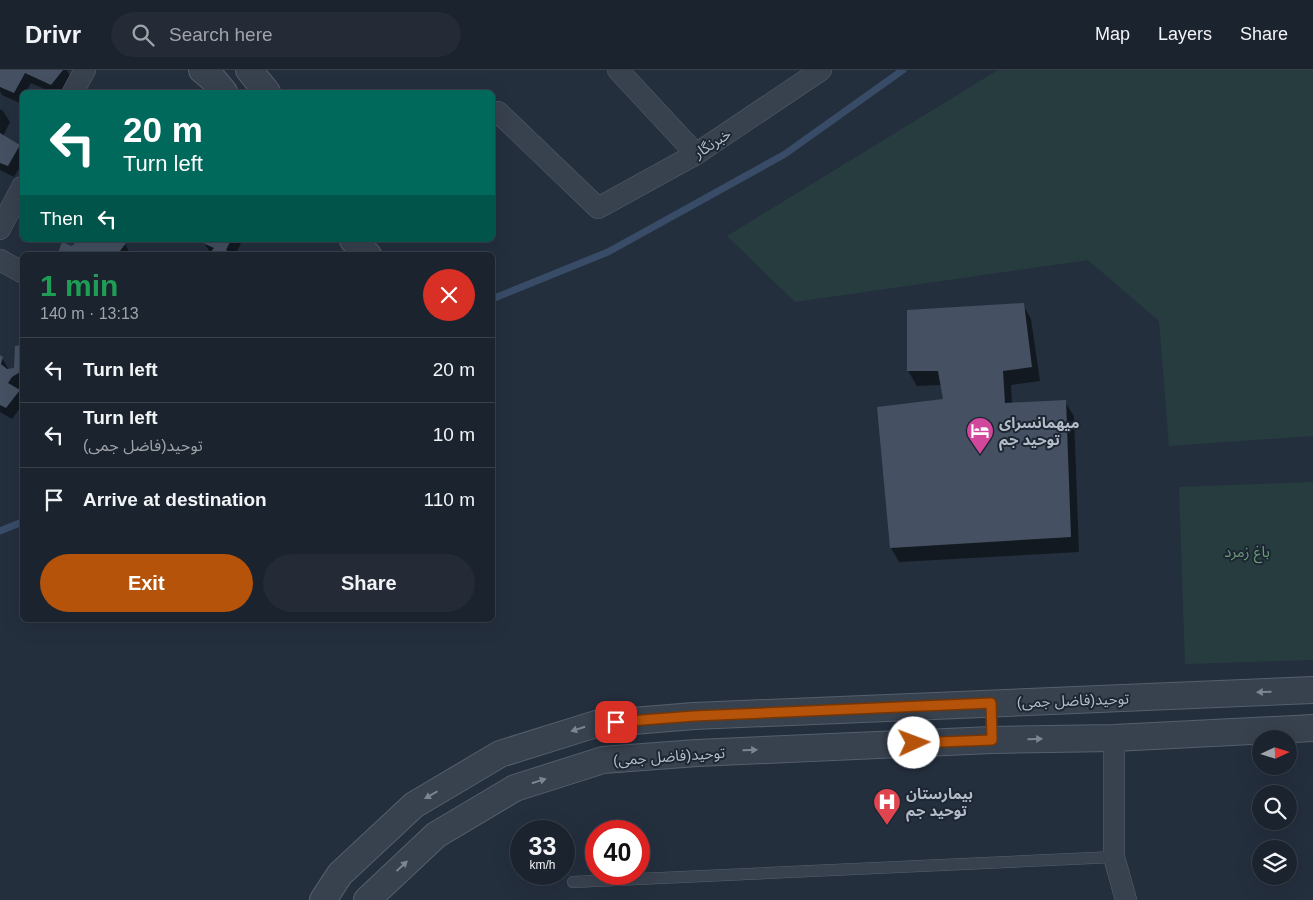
<!DOCTYPE html>
<meta charset="utf-8">
<style>
:root{--surface:#1b232e;--page:#242b36;--text:#f1f3f6;--muted:#a0a4aa;--line:#39404a;--accent:#b45309}
body{margin:0;font-family:Helvetica,"Noto Sans Arabic",sans-serif;background:var(--page);color:var(--text);height:100vh;display:flex;flex-direction:column;font-size:19px;white-space:nowrap}
*{box-sizing:border-box;margin:0}
p{font-size:16px;color:var(--muted)}
.icon{flex:none;width:28px;height:28px;fill:none;stroke:currentColor;stroke-width:2;stroke-linecap:round;stroke-linejoin:round}
.map{position:relative;flex:1;overflow:hidden}
.drawer{position:absolute;left:20px;top:182px;width:475px;height:370px;display:flex;flex-direction:column;background:var(--surface);border-radius:8px;box-shadow:0 5px 20px #0002,0 0 0 1px var(--line)}
.drawer>*{flex:none}
.hud{position:absolute;left:20px;top:20px;width:475px;height:152px;border-radius:8px;box-shadow:0 5px 20px #0002,0 0 0 1px var(--line);background:#00695c;color:#fff;overflow:hidden}
.needle{width:32px;rotate:86deg}
.controls{position:absolute;left:1252px;top:660px;display:grid;gap:10px}
.controls a{display:grid;place-items:center;width:45px;height:45px;border-radius:50%;background:var(--surface);box-shadow:0 5px 20px #0002,0 0 0 1px var(--line);font-size:25px}
.speed{position:absolute;left:510px;top:750px;display:flex;gap:10px;font-size:25px;font-weight:700;text-align:center}
.speed>*{display:grid;place-content:center;width:65px;height:65px;border-radius:50%;background:var(--surface);box-shadow:0 5px 20px #0002,0 0 0 1px var(--line);line-height:1}
.speed small{font-size:12px;font-weight:400}
.speed .limit{border:8px solid #d22;background:#fff;color:#111}
.pin{position:absolute;display:grid;place-items:center;width:42px;height:42px;color:#fff;margin:-21px;border-radius:10px;box-shadow:0 2px 8px #0006}
.me{position:absolute;width:55px;margin:-28px;rotate:88deg;stroke-linejoin:round;filter:drop-shadow(0 0 4px #0008)}
.turn{display:flex;align-items:center;gap:18px;height:105px;padding:0 20px;font-size:22px}
.turn .icon{width:65px;height:65px;stroke-width:2.5}
.turn b{display:block;font-size:35px;line-height:42px}
.then{display:flex;align-items:center;height:48px;padding:0 20px;background:#0003;gap:10px;font-size:19px}
.round{display:grid;place-items:center;flex:none;width:52px;height:52px;border-radius:26px;background:var(--page)}
.summary{display:flex;align-items:center;justify-content:space-between;height:85px;padding:0 20px}
h1{font-size:30px;font-weight:600;line-height:38px;color:#1e9e55}
.cta{display:flex;gap:10px;margin-top:auto;padding:10px 20px}
.cta a{flex:1;height:58px;border-radius:30px;background:var(--accent);color:#fff;font-size:20px;font-weight:600;line-height:58px;text-align:center}
.cta a+a{background:var(--page);color:var(--text)}
ul{padding:0;list-style:none}
li{display:flex;align-items:center;gap:15px;height:65px;padding:0 20px;border-top:1px solid var(--line)}
li div{flex:1}
li b{display:block;font-size:19px}
li em{font-style:normal}
header{display:flex;align-items:center;gap:30px;box-sizing:border-box;height:70px;padding:0 25px;background:var(--surface);border-bottom:1px solid var(--line)}
header strong{font-size:24px}
nav{display:flex;gap:28px;margin-inline-start:auto;font-size:18px}
.search{width:350px;height:45px;background:var(--page);display:flex;align-items:center;gap:12px;box-sizing:border-box;padding:0 18px;border-radius:28px;color:var(--muted);font-size:19px}
.map>svg:first-child{display:block}
.green{fill:#263c3f}
.shadow{fill:#0007}
.lines{fill:none;stroke-linecap:round;stroke-linejoin:round}
.stream{stroke:#394c67;stroke-width:7}
.building{fill:#455162}
.service-casing{stroke:#565f6c;stroke-width:12}
.minor-casing{stroke:#565f6c;stroke-width:22}
.tertiary-casing{stroke:#565f6c;stroke-width:28}
.service{stroke:#38414e;stroke-width:11}
.minor{stroke:#38414e;stroke-width:21}
.tertiary{stroke:#38414e;stroke-width:26}
.oneway{fill:#7c8592}
.route-casing{stroke:#753606;stroke-width:12}
.route{stroke:#b45309;stroke-width:9}
.labels{text-anchor:middle;dominant-baseline:central;stroke-width:4;stroke-linejoin:round;paint-order:stroke}
.street-label{font-size:15px;fill:#b4bcc9;stroke:#1d2633}
.poi-label{font-size:15px;font-weight:bold;fill:#b4bcc9;stroke:#1d2633;text-anchor:start}
.park-label{font-size:15px;fill:#6b9a76;stroke:#1d2633}
</style>
<header>
<strong>Drivr</strong>
<div class="search"><svg class="icon" aria-label="search" viewBox="0 0 24 24"><circle cx="10" cy="10" r="6"/><path d="M15 15l6 6"/></svg>Search here</div>
<nav><a>Map</a><a>Layers</a><a>Share</a></nav>
</header>
<div class="map">
<svg width="1313" height="830" viewBox="0 0 1313 830">
<rect width="100%" height="100%" fill="#242f3e"/>
<path class="green" d="M998,0H1313V366L1169,376L1159,251L1088,190L795,232L727,166Z
M1313,412V590L1185,594L1179,417Z"/>
<path class="shadow" d="M1,0H67L71,8L60,22H51L31,13L26,22H22V30L20,33L2,25L0,21V3Z
M0,39L3,41L10,52L3,66L19,76L22,81V93L14,107L0,100Z
M79,170H117L125,174L131,185H59L72,178Z
M206,170H239L241,173L235,185H210L211,184L204,173Z
M1023,235L1031,249L1040,311L1011,315L1012,334L1065,332L1074,346L1079,482L899,492L891,478L945,330L942,315L917,316L908,301V241Z
M22,276V315L17,320L22,328V335L12,349L0,342V286L2,288L9,300H15L17,277Z"/>
<g class="lines">
<path class="stream" d="M492,229L608,182L785,84L903,0
M0,461L22,452"/>
</g>
<path class="building" d="M0,0H63L51,15L25,3L14,23L0,17Z
M0,63L20,75L8,96L0,93Z
M78,170H120L126,173L117,185H95L85,181L83,185H57L62,172L72,176Z
M205,170H231L226,180L234,185H208L214,178L203,173Z
M1024,233L1032,297L1003,301L1005,333L1066,330L1071,467L890,478L877,337L943,329L938,301H907V240Z
M22,275V301L12,307L8,313L20,320L6,338L0,335V285L3,287L1,294L7,299L14,298L15,276Z"/>
<g class="lines">
<defs>
<path id="service" d="M573,812L1114,787"/>
<path id="minor" d="M618,0L696,84
M73,22L85,0
M498,42L598,138L696,84L821,0
M0,159L22,117
M0,190L22,202
M1114,668V787L1126,830"/>
<path id="tertiary" d="M202,0L214,10L224,22
M249,0L267,22
M353,170L368,185
M323,830L340,804L414,735L500,684L596,654L694,646L1313,620
M367,830L436,765L515,718L603,690L697,683L992,670L1114,668L1313,658"/>
</defs>
<use href="#service" class="service-casing"/>
<use href="#minor" class="minor-casing"/>
<use href="#tertiary" class="tertiary-casing"/>
<use href="#service" class="service"/>
<use href="#minor" class="minor"/>
<use href="#tertiary" class="tertiary"/>
</g>
<defs><path id="oneway-solid" d="M-6-.8H1V-3.2L6.5 0L1 3.2V.8H-6Z" transform="scale(1.25)"/></defs>
<g class="oneway">
<use href="#oneway-solid" transform="translate(1264 622) rotate(178)"/>
<use href="#oneway-solid" transform="translate(578 659) rotate(163)"/>
<use href="#oneway-solid" transform="translate(1035 669) rotate(-1)"/>
<use href="#oneway-solid" transform="translate(750 680) rotate(-2)"/>
<use href="#oneway-solid" transform="translate(539 711) rotate(-17)"/>
<use href="#oneway-solid" transform="translate(431 725) rotate(150)"/>
<use href="#oneway-solid" transform="translate(402 796) rotate(-43)"/>
</g>
<g class="lines">
<defs>
<path id="route" d="M616,652L694,646L991,633L992,670L914,673"/>
</defs>
<use href="#route" class="route-casing"/>
<use href="#route" class="route"/>
</g>
<defs>
<symbol id="hotel-pin" viewBox="-11 -11 22 30"><path d="M0 17L-7.5 6A9.5 9.5 0 1 1 7.5 6Z" fill="#d1479c" stroke="#1d2633"/><path d="M-6-4.5h1.5V1H6V5H4.5V3h-9V5H-6ZM-4 0a1.8 1.8 0 1 1 3.6 0ZM.5 0V-2.5h3Q6-2.5 6 0Z" fill="#fff"/></symbol>
<symbol id="hospital-pin" viewBox="-11 -11 22 30"><path d="M0 17L-7.5 6A9.5 9.5 0 1 1 7.5 6Z" fill="#e0444e" stroke="#1d2633"/><path d="M-5-5h3v3.5h4V-5h3V5h-3V1.5h-4V5h-3Z" fill="#fff"/></symbol>
</defs>
<g fill-rule="evenodd">
<use href="#hotel-pin" x="964" y="345" width="32" height="43"/>
<use href="#hospital-pin" x="871" y="716" width="32" height="43"/>
</g>
<g class="labels">
<g class="street-label">
<text transform="translate(712 73) rotate(-33)">خبرنگار</text>
<text transform="translate(1073 630) rotate(-2)">توحید(فاضل جمی)</text>
<text transform="translate(669 686) rotate(-4)">توحید(فاضل جمی)</text>
</g>
<g class="poi-label">
<text x="999" y="352">میهمانسرای<tspan x="999" dy="17">توحید جم</tspan></text>
<text x="906" y="723">بیمارستان<tspan x="906" dy="17">توحید جم</tspan></text>
</g>
<g class="park-label">
<text x="1247" y="481">باغ زمرد</text>
</g>
</g>
</svg>
<div class="controls">
<a><svg class="needle" viewBox="-14 -14 28 28"><path d="M0-13l5 13h-10z" fill="#e53935"/><path d="M0 13l5-13h-10z" fill="#a0a4aa"/></svg></a>
<a><svg class="icon" aria-label="search" viewBox="0 0 24 24"><circle cx="10" cy="10" r="6"/><path d="M15 15l6 6"/></svg></a>
<a><svg class="icon" aria-label="layers" viewBox="0 0 24 24"><path d="M12 4l9 5-9 5-9-5zM3 14l9 5 9-5"/></svg></a>
</div>
<div class="speed"><div>33<small>km/h</small></div><div class="limit">40</div></div>
<div class="pin" style="left:616px;top:652px;background:#d93025"><svg class="icon" aria-label="arrive" viewBox="0 0 24 24"><path d="M6 21V4h12l-3 4 3 4H6"/></svg></div>
<svg class="me" style="left:914px;top:673px" viewBox="-20 -20 40 40"><circle r="19" fill="#fff"/><path d="M0-13L10 11 0 6-10 11z" fill="#b45309"/></svg>
<div class="hud">
<div class="turn"><svg class="icon" aria-label="left" viewBox="0 0 24 24"><path d="M17 20v-9H6M10 6l-5 5 5 5"/></svg><div><b>20 m</b>Turn left</div></div>
<div class="then">Then<svg class="icon" aria-label="left" viewBox="0 0 24 24"><path d="M17 20v-9H6M10 6l-5 5 5 5"/></svg></div>
</div>
<section class="drawer">
<div class="summary"><div><h1>1 min</h1><p>140 m · 13:13</p></div><a class="round" style="background:#d93025;color:#fff"><svg class="icon" aria-label="close" viewBox="0 0 24 24"><path d="M6 6l12 12M18 6L6 18"/></svg></a></div>
<ul>
<li><svg class="icon" aria-label="left" viewBox="0 0 24 24"><path d="M17 20v-9H6M10 6l-5 5 5 5"/></svg><div><b>Turn left</b></div><em>20 m</em></li>
<li><svg class="icon" aria-label="left" viewBox="0 0 24 24"><path d="M17 20v-9H6M10 6l-5 5 5 5"/></svg><div><b>Turn left</b><p>توحید(فاضل جمی)</p></div><em>10 m</em></li>
<li><svg class="icon" aria-label="arrive" viewBox="0 0 24 24"><path d="M6 21V4h12l-3 4 3 4H6"/></svg><div><b>Arrive at destination</b></div><em>110 m</em></li>
</ul>
<div class="cta"><a>Exit</a><a>Share</a></div>
</section>
</div>
